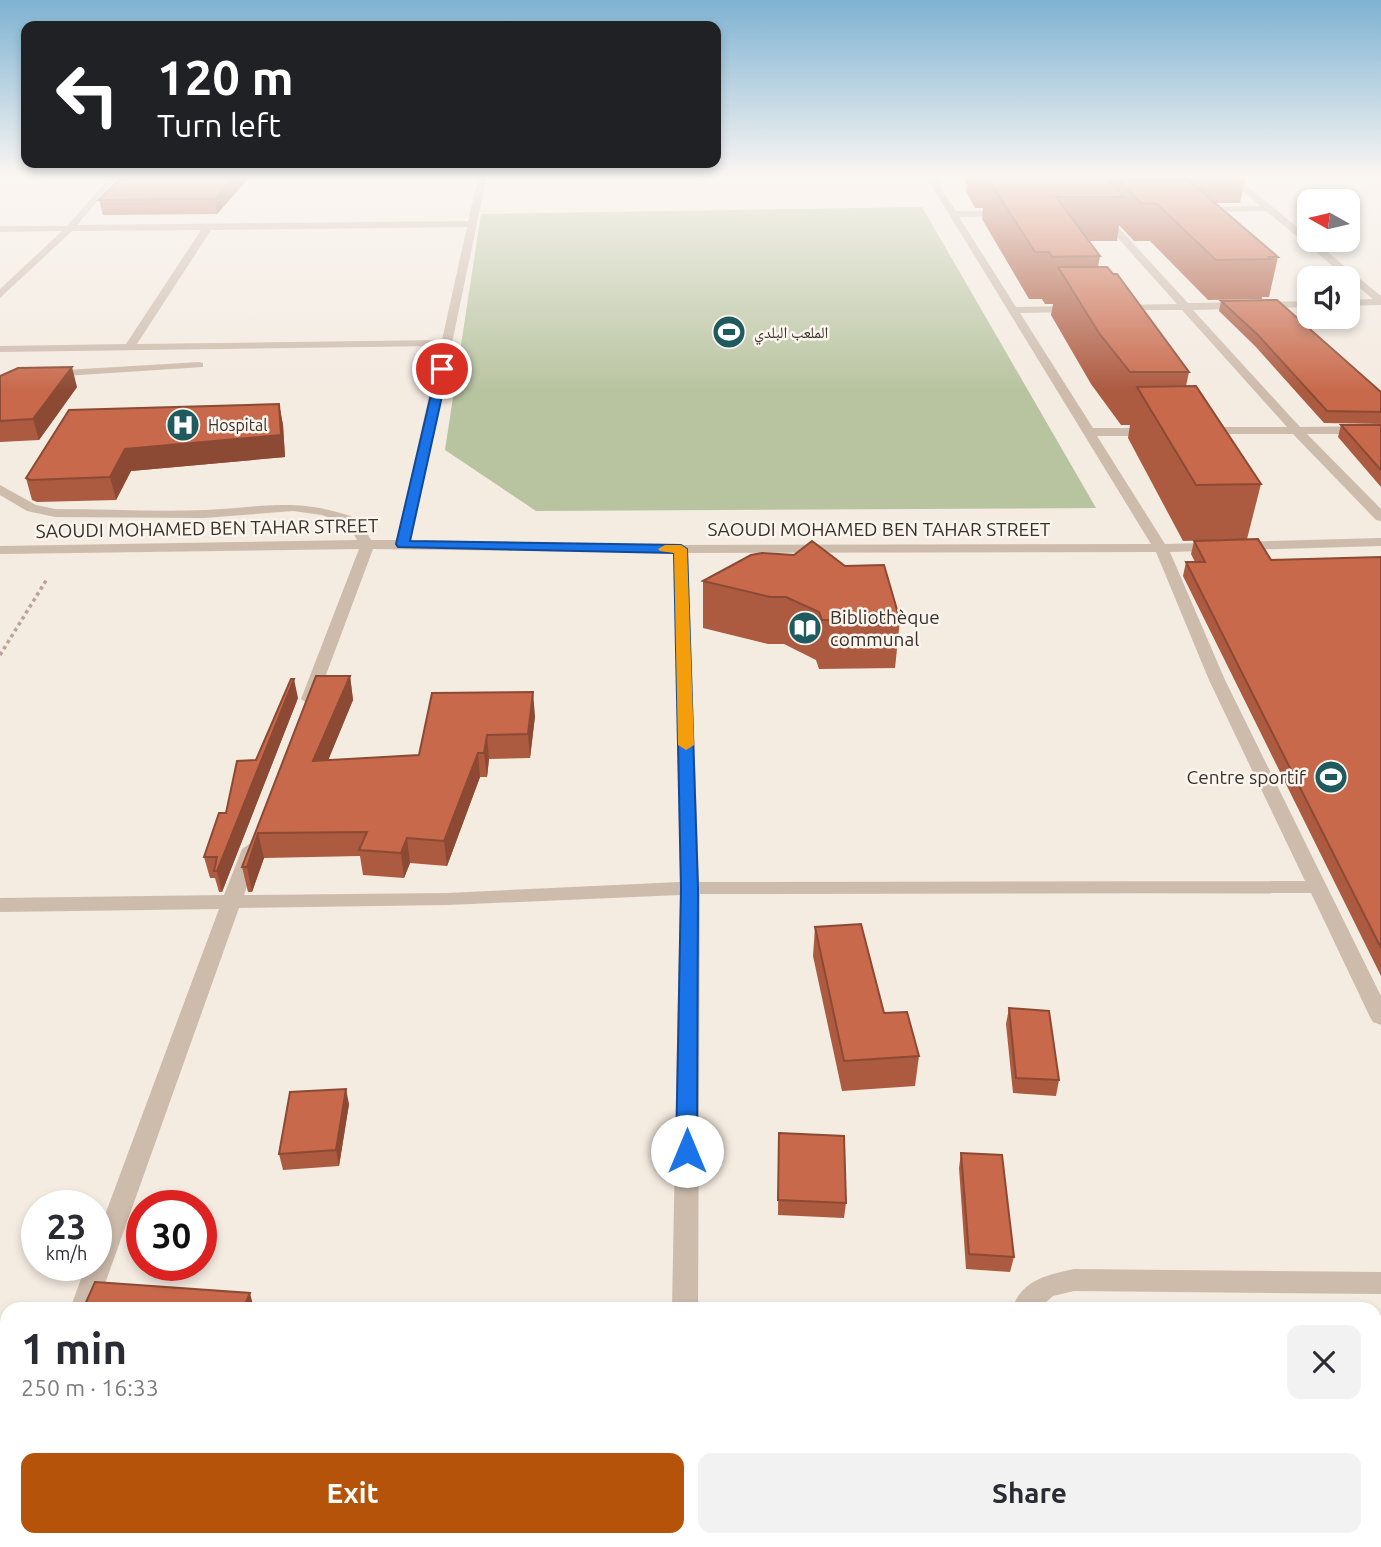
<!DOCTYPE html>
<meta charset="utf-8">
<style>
:root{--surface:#fff;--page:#f2f2f3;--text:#2b2b33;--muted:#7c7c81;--accent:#b45309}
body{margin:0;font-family:Ubuntu,"Noto Naskh Arabic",sans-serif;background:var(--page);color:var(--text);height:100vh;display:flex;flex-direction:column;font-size:26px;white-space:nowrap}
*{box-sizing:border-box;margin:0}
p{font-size:23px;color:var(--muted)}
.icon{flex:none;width:38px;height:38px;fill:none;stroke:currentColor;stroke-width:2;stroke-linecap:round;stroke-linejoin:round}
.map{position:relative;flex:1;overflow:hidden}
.side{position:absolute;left:0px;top:1302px;width:1382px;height:245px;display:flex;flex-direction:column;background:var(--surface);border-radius:21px 21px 0 0;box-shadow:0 4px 10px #0003}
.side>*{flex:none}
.guide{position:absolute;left:21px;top:21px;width:700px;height:147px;border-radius:14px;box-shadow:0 4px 10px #0003;background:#202124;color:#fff;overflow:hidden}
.needle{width:46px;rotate:278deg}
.buttons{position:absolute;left:1297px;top:189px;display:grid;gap:14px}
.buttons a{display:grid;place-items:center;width:63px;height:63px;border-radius:14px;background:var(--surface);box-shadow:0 4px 10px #0003;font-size:35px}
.speed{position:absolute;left:21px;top:1190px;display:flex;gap:14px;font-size:35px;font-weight:700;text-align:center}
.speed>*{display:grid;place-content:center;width:91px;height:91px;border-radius:50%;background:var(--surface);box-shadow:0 4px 10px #0003;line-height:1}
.speed small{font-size:18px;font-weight:400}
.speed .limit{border:10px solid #d22;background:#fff;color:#111}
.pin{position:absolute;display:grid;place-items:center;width:60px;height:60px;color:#fff;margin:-30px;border:4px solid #fff;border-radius:50%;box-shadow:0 2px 7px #0007}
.me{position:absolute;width:77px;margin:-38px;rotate:0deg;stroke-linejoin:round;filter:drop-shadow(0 0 5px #0008)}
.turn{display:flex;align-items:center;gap:24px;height:147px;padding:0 21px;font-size:32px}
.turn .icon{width:91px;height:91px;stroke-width:2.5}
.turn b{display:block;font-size:49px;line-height:60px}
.round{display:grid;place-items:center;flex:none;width:74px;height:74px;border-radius:14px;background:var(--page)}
.summary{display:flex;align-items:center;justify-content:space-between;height:119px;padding:0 21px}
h1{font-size:42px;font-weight:700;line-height:52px}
.action{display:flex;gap:14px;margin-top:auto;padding:14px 21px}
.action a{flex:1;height:80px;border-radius:14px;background:var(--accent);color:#fff;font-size:28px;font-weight:700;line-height:80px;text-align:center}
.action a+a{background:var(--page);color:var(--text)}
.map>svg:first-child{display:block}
.green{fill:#b8c4a0}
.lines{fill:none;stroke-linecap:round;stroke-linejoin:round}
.path{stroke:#b9a596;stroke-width:3.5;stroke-dasharray:3.5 3.5;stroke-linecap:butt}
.minor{fill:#cdbbac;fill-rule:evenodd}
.wall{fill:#ac5a40}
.shaded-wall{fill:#8c4a34}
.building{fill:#c8694b;stroke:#8c4a34;stroke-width:2}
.route{fill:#1a73e8;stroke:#114b97;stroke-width:2}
.slow{fill:#f59e0b}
.labels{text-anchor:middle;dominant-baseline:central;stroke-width:5;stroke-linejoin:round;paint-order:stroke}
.far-poi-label{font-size:16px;fill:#3b302b;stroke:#fbf5ee;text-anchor:start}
.street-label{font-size:19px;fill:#3b302b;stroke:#fbf5ee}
.poi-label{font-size:19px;fill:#3b302b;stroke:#fbf5ee;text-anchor:start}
</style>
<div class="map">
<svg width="1381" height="1547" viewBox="0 0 1381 1547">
<rect width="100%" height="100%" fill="#f4ebe1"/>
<path class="green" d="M922,207L1096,508L536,511L445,450L481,214Z"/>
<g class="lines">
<path class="path" d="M0,655L47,579"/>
<path class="minor" d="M112,175H120L77,225L468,221L479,175H487L411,540L681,545L1151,544L925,175H933L956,211H1010V215L1007,216L959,217L1016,307L1075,306L1080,309L1075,312L1020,313L1093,428H1150L1156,432L1150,436H1097L1165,544L1381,538V546L1170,552L1225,680L1381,996V1025L1373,1022L1370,1017L1311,893L700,894L698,1309H672L680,895L447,905L239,908L96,1309H70L86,1265H96V1239L219,909L0,912V898L224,895L242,849L251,843L260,849L244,895L447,893L680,882L674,553L373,549L317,699L309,704L301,699L359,549L0,554V546L357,540L349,525L322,515L293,511L204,518L55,517L27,511L0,495V485L36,505L55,509C105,509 156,512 206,510C267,507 298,497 359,519L371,540H397L440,346L0,352V346L126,344L201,230L72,231L0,298V289L62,231L0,232V226H67ZM467,227L442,340L137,344L211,230ZM1156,552L1209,680L1305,881L699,882L688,553Z
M1225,175H1234L1309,237V240H1313L1381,296V305L1348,306V300L1373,299L1266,211L1196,212V208L1199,207L1260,206Z
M1100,214H1106L1188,303L1309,301V307L1193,310L1300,427L1381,426V434H1307L1381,509V521L1376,520L1293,434H1199V428L1203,427H1287L1182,310H1116V306L1120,305L1177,304L1100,218Z
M199,362L203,363V367L49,377L43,374L49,371Z
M1074,1269L1381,1272V1294L1074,1291L1053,1296L1038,1309H1012C1022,1280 1046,1275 1074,1269Z
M7,1502V1540H13L10,1546L0,1547V1505Z
M668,1540H698V1547H668Z
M1039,1540H1069L1070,1547H1040Z"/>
</g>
<path class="wall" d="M124,175H251L217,214L103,215L99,200Z
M967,175H1246L1240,203H1216L1278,257L1269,297H1262V299L1208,300L1150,241H1134L1119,225L1117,241H1089L1100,256L1098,267L1189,372L1186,386L1261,484L1247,539L1183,541L1128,438L1130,425H1121L1091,384L1051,315L1053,304H1045L1042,299H1029L982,219L983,208H975L966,191Z
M1221,301L1381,392V424L1324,423L1255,346L1219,311Z
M0,376L77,387L39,440L0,442Z
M279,404L283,425L285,457L131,471L116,500L37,502L32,500L26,478Z
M1341,425H1381V487L1338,437Z
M1194,541L1271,560L1381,557V976L1183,576L1186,562H1195L1191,554Z
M751,555L900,620L895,668L819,669L816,660L784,644H768L703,628V581Z
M316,676H350L353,700L328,760L419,755L535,716L530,758L489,759L487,777H480L447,866L410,863L404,878L363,875L360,856L264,858L252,892H248L242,867Z
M298,698L222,892H219L215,878H210L204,857L226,813L256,760Z
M815,927L919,1056L915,1086L842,1091L813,956Z
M1009,1008L1059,1080L1056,1096L1013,1093L1006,1024Z
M349,1104L339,1166L283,1170L279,1154Z
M779,1133L846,1203L844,1218L778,1215Z
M961,1153L1014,1257L1010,1272L966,1269L959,1168Z"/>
<path class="shaded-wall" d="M236,175H251L217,214L215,199Z
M72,367L77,387L39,440L33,419Z
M279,404L283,425L285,457L131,471L116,500L110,477L125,449Z
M350,676L353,700L318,785L313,761Z
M294,679L298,698L222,892L217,871Z
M533,692L535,716L530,758L528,734Z
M487,735L489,759L487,777L484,753Z
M478,753L480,777L447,866L444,841Z
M258,833L264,858L252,892L247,867Z
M407,838L410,863L404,878L401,853Z
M346,1089L349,1104L339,1166L336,1150Z
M250,1293L254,1309H243Z"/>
<path class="building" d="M124,175H236L215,199L99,200Z
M1098,175L1105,177L1124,197H1056L1100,256L1052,257L1049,252H1035L987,177Z
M1187,179L1278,257H1269L1271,259L1216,260L1157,204L1141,203L1118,180Z
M1058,267H1107L1113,274H1117L1189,372H1130L1099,333Z
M1277,300L1381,392V412L1327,411L1258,335L1221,301Z
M72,367L33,419L0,421V376L18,368Z
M1196,386L1261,484L1196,485L1137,387Z
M279,404L281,435L125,449L110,477L30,480L26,478L69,410Z
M1341,425H1381V470Z
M1258,539L1271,560L1381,557V948L1186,562H1205L1194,541Z
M812,541L845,566L884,565L900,620H822L819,612L786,597H770L703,581L751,555L762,553L794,555Z
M316,676H350L313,761L419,755L432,693L533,692L528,734L487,735L484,753H478L444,841L407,838L401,853L359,850L367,832L258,833L247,867H242Z
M291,679H294L217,871H214L217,857H204L219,813H226L237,761L256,760Z
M861,924L884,1013L907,1012L919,1056L844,1061L815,927Z
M1009,1008L1049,1011L1059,1080L1016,1078Z
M346,1089L336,1150L279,1154L290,1092Z
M779,1133L844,1136L846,1203L778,1200Z
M961,1153L1002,1155L1014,1257L969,1254Z
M95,1282L250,1293L243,1309H83Z"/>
<linearGradient id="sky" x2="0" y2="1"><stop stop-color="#7eb2d2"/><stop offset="0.45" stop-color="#faf6f2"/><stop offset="1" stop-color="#faf6f2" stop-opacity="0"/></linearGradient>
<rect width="1381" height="391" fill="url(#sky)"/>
<path class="route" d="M442,365L448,369L410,541L681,545L687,549L698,888L697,1151L694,1157L687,1159L679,1157L676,1151L681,888L674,553L398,547L396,544L437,369Z"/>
<path class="slow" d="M681,545L687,549L694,745L686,750L678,745L674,553L660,551L658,549L665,545Z"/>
<defs>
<symbol id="stadium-disc" viewBox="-11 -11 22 22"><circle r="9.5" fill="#1f5a5e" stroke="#fbf5ee"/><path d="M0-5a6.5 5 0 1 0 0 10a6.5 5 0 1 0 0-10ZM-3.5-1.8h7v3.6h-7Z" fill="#fff"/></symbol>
<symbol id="hospital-disc" viewBox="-11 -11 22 22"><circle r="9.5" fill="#1f5a5e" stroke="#fbf5ee"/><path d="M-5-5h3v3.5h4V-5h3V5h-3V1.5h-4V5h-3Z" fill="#fff"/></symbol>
<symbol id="library-disc" viewBox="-11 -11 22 22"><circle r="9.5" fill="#1f5a5e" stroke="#fbf5ee"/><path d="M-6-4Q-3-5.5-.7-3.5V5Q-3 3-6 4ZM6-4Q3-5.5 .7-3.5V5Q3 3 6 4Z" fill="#fff"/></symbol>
</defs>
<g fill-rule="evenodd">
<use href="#stadium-disc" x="710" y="313" width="38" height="38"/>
<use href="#hospital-disc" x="164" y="406" width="38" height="38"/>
<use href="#library-disc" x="786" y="609" width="38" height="38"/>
<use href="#stadium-disc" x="1312" y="758" width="38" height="38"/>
</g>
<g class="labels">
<g class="far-poi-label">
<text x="754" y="332">الملعب البلدي</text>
<text x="208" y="425">Hospital</text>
</g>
<g class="street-label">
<text transform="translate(207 528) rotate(-1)">SAOUDI MOHAMED BEN TAHAR STREET</text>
<text x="879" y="529">SAOUDI MOHAMED BEN TAHAR STREET</text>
</g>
<g class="poi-label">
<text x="830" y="617">Bibliothèque<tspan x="830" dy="22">communal</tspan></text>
<text x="1306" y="777" text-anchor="end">Centre sportif</text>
</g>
</g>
</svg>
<div class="buttons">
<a><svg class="needle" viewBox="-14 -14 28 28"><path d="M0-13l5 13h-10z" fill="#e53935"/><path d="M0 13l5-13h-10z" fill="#7c7c81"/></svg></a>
<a><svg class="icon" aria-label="sound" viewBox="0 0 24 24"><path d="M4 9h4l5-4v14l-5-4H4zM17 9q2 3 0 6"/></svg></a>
</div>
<div class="speed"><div>23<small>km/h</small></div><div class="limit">30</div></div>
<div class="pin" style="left:442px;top:369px;background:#d93025"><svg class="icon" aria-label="arrive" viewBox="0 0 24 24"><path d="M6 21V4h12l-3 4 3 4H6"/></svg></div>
<svg class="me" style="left:687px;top:1151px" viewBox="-20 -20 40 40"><circle r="19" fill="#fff"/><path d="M0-13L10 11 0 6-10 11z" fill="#1a73e8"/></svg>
<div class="guide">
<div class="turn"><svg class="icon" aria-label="left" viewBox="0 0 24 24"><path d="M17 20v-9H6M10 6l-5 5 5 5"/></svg><div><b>120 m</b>Turn left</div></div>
</div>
<section class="side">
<div class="summary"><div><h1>1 min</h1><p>250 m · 16:33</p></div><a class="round"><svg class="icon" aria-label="close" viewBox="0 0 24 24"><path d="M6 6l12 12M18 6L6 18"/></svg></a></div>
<div class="action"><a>Exit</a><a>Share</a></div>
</section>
</div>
